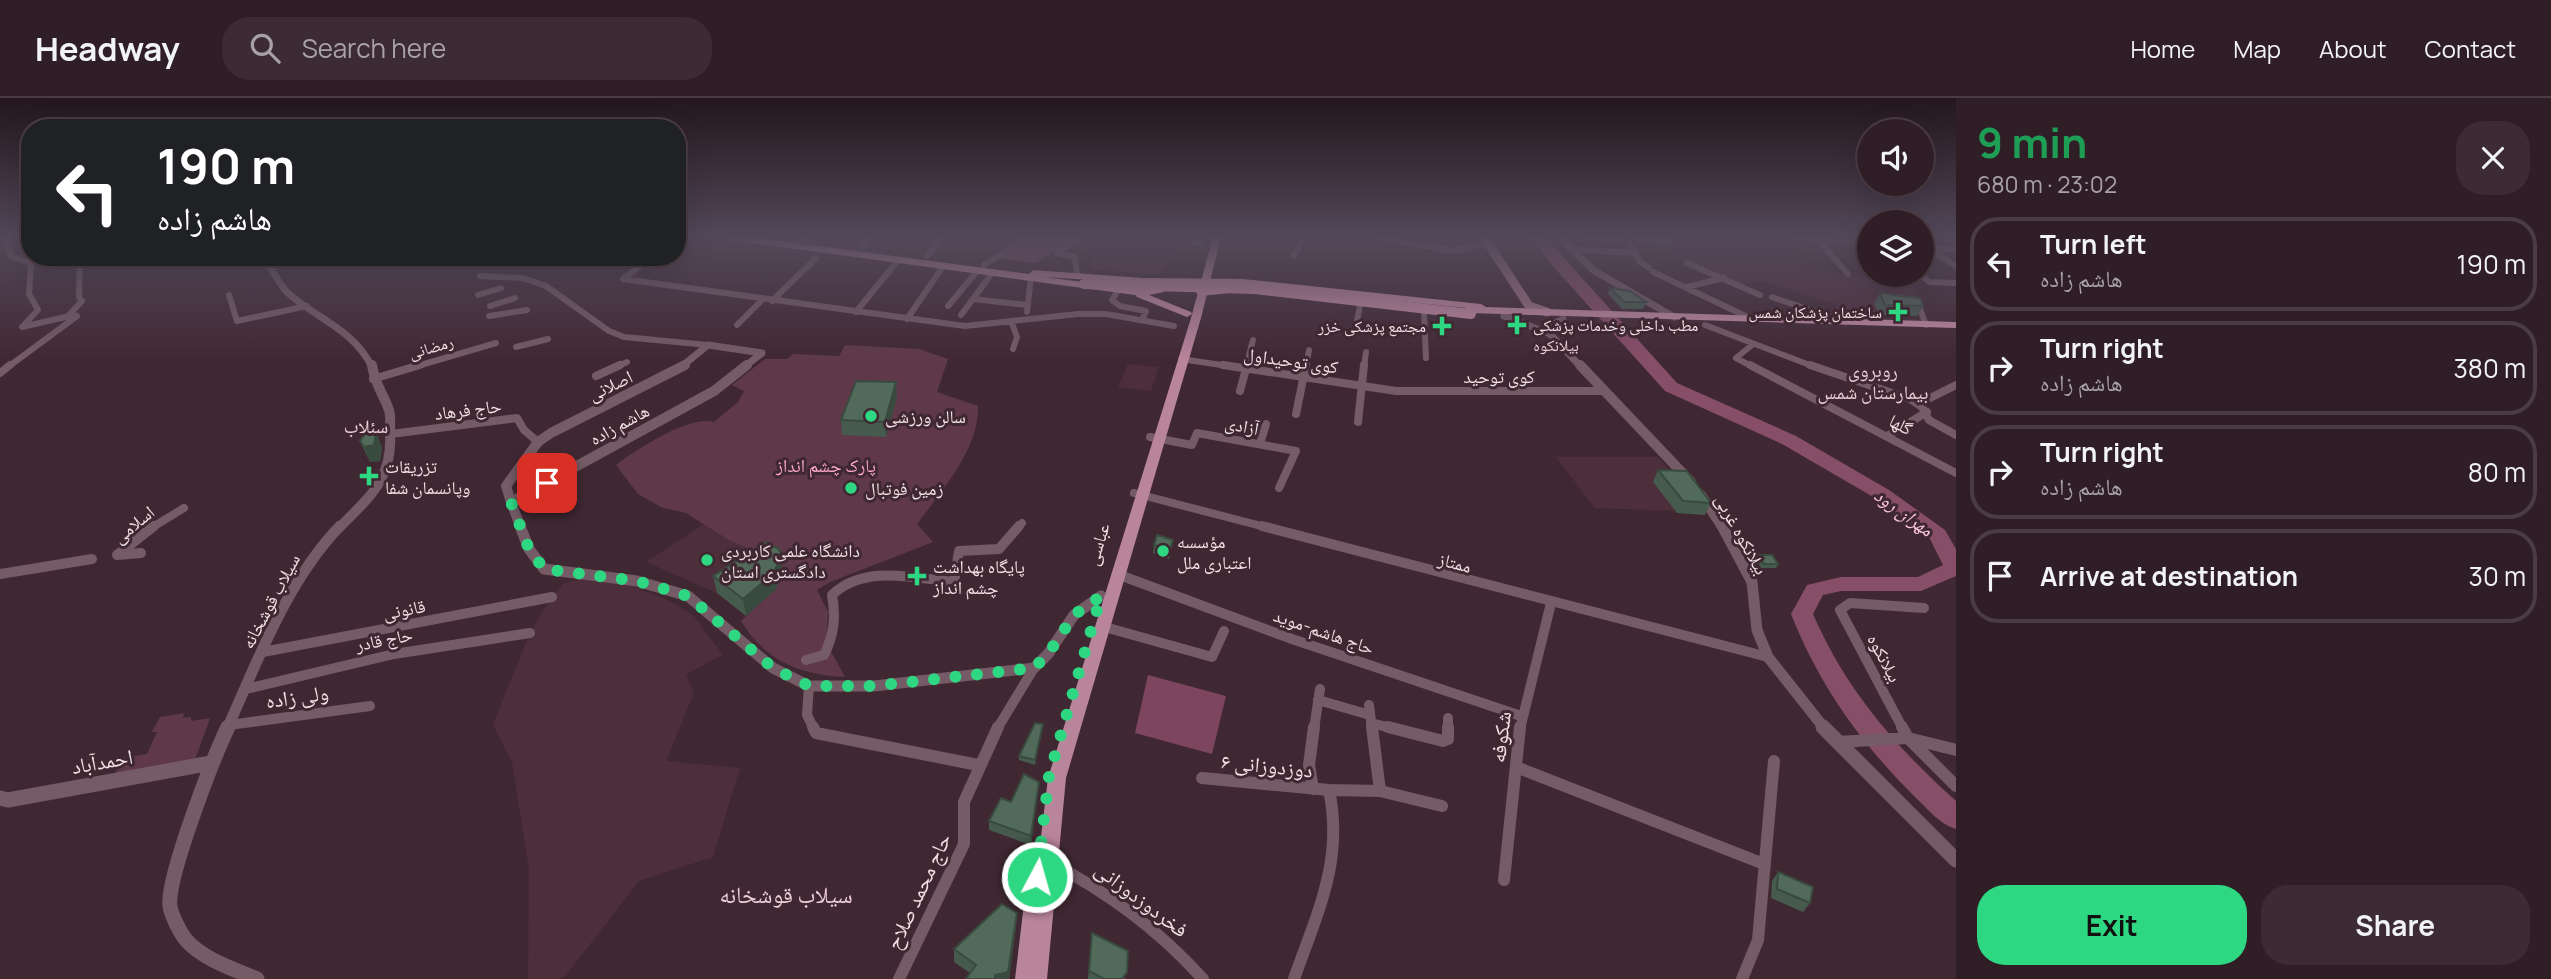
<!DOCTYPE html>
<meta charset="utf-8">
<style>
:root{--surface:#301e26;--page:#3c2b32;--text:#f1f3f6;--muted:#a8a2a7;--line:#4b3c43;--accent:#2ed883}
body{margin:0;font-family:Manrope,"Noto Naskh Arabic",sans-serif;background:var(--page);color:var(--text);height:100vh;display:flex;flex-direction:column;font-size:26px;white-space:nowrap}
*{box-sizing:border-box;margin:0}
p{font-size:23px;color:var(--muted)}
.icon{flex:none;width:38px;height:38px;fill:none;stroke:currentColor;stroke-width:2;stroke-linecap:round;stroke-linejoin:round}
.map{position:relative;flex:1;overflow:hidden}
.drawer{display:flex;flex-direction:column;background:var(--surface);width:595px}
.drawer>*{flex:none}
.guide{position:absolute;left:21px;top:21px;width:665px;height:147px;border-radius:28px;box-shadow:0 7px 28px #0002,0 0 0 2px var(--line);background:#202124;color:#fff;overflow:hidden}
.buttons{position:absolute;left:1857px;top:21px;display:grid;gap:14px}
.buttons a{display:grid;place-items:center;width:77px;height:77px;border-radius:50%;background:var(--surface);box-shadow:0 7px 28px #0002,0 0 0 2px var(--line);font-size:35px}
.pin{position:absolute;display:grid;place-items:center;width:60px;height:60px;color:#fff;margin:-30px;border-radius:14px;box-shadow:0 4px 10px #0006}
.me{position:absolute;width:77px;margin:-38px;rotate:6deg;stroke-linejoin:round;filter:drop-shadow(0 0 5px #0008)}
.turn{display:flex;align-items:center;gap:24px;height:147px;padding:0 21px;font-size:32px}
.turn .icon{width:91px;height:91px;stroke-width:2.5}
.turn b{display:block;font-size:49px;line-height:60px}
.round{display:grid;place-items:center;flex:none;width:74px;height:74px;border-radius:28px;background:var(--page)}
.overview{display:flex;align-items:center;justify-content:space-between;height:119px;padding:0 21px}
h1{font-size:42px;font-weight:700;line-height:52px;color:#1e9e55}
.cta{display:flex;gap:14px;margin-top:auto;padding:14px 21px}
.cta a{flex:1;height:80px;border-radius:28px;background:var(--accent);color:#111;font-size:28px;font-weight:700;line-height:80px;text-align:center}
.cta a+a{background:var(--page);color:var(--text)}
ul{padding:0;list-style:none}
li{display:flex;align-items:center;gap:21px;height:94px;margin:0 14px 10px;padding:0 7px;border:4px solid var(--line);border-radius:28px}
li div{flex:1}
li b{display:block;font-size:26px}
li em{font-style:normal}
header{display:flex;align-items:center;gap:42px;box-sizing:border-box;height:98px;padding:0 35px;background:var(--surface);border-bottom:2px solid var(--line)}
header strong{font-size:33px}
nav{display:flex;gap:38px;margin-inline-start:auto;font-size:24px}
.search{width:490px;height:63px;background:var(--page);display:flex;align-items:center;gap:18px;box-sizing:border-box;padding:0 24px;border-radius:28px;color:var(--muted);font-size:26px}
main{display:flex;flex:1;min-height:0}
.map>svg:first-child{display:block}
.built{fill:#4d2e3b}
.green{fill:#5f3949}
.forest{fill:#7d455e}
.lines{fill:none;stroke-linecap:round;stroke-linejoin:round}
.river{fill:#874e67;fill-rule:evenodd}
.minor-far3{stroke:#755b66;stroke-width:6}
.minor-far2{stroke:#755b66;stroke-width:8}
.minor-far1{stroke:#755b66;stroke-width:10}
.minor{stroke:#755b66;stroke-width:12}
.tertiary-far3{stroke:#755b66;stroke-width:7}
.tertiary-far2{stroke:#755b66;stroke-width:10}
.tertiary-far1{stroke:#755b66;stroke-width:11}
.tertiary{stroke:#755b66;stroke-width:15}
.secondary{stroke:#9c7384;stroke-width:9}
.primary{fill:#b9859b;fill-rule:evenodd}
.trunk{fill:#c68da5;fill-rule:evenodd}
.trunk-bridge{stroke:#c68da5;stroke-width:10}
.wall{fill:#465b4d}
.shaded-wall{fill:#394a3e}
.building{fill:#516a59;stroke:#394a3e;stroke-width:2}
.route{stroke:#2ed883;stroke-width:12;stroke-dasharray:0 21.6}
.poi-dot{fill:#2ed883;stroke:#402832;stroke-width:2.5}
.labels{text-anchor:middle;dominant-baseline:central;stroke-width:6;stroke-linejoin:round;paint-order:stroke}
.far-poi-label{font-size:16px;fill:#f1e1e7;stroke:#402832;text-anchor:end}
.far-neighbourhood-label{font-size:16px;fill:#edcdd9;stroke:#402832}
.far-street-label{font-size:16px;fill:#f1e1e7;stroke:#402832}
.street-label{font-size:18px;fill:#f1e1e7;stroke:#402832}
.poi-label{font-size:18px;fill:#f1e1e7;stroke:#402832;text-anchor:start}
.park-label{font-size:18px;fill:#fea7cc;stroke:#402832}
.neighbourhood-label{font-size:19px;fill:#edcdd9;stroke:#402832}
.water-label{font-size:19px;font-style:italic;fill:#f9c3d9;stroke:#402832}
.near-street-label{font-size:21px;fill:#f1e1e7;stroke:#402832}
.near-neighbourhood-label{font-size:23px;fill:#edcdd9;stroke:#402832}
</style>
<header>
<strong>Headway</strong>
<div class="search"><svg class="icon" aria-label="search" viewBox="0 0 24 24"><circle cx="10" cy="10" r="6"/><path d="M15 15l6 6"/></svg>Search here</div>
<nav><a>Home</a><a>Map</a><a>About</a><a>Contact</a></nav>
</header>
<main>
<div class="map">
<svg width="1956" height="881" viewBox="0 0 1956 881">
<rect width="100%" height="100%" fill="#402832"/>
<path class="built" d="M1664,139H1762L1784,142L1807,171L1914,187L1924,211L1882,205L1880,217L1844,218L1841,213L1834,211L1839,207L1761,183L1742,187L1678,163L1665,146Z
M1103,144L1154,145L1161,152L1173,154L1172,162L1157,177L1092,171V151Z
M1128,266L1159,269L1151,293L1118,289Z
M1556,359H1658L1681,385L1675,413L1595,410Z
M704,426L769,460L717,495L646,464Z
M580,481L632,488L670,503L694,518L723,557L686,576L694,595L666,663L740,670L713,759L639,783L566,877L558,881H528L529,771L512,664L493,626L530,535L552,499L563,486Z"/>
<path class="green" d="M845,247L919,251L948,261L937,294L978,308C979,351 942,392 917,426L933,444L830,484L817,492L828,514L826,544L845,579C800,577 765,563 741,523L775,492L763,457L729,442L686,415L661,409L638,396L616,367C636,352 689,317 714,324L738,304L744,293L732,287L765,261H787L793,256L839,258Z
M185,615L182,620L191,619V623L210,620L195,662L114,678L122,660L147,656L157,634H152L160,619Z"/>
<path class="forest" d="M1030,139H1070L1073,140L1036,165L998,160Z
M1148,577L1226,598L1212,656L1135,635Z"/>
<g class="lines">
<path class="river" d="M1531,139H1545L1677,285L1796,338L1889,392L1945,432L1956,451V478L1921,493H1841L1823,497L1813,516C1846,592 1895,648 1956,703V731C1939,726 1927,710 1914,698C1860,644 1819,587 1791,516L1807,487L1841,479H1918L1943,467L1929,439L1875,400L1782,346L1665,293L1551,166Z"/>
<path class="minor-far3" d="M5,139L11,158L30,165L31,169L29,196L38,212L22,229L74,217
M1377,139L1453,153L1488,145
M1794,139L1869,145
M1950,139L1956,144
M677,141L679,139
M1817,141L1848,176
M804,142L807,139
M1629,145L1640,164L1649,170
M862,149L871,139
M1922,149L1956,152
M1570,151L1635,155
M1931,152L1956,168
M927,158L943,139
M1294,158L1304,139
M507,159L529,163
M595,159L599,160
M652,159L623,181L965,228L1078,216H1106L1174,228
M267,164L280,159
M1687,165L1760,197
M984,167L1027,139
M1653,174L1754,222
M1077,176L1075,159L1057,155L1080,139
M1921,177L1929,184L1956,185
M480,178L523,180L546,188L609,233L624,239L708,247
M1686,189L1724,180
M1118,192L1112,202L1120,208L1146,213L1142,222
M229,197L237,223L307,208
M478,197L501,190
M1772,199L1845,224
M973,201L1028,207
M772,203L816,160
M490,208L515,200
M948,208L978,172
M1920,211L1926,227
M856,214L899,161
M1027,214L1031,179
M1424,214L1426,260
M69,217L82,203L79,199L80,159
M961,217L993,174
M489,218L527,212
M907,221L944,167
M1011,223L1017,239L1013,251
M737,227L762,202
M1705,227L1815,269
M1356,229L1360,207
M1752,247L1736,260L1753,269
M516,249L548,241
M1181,261L1235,269
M8,269L77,218
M414,269L496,245
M616,269L627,264
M1246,269L1253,242
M1306,269L1309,252
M1364,269L1366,254"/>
<path class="minor-far2" d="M1223,267L1396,293H1603
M1750,267L1956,375
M1810,267L1910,301L1922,309L1929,322L1956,337
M0,275L10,267
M596,278L620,267
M373,281L420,267
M1240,293L1247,267
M1918,306L1956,287
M1296,316L1306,267
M1358,324L1364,267
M391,336L517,320L524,332L538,344
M1889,337L1927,314
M1150,339L1192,347L1197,335L1296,353L1279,390
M1260,346L1266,326
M1134,395L1269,430
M151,430L184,410
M1018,430L1022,425"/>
<path class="minor-far1" d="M1262,428L1768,559
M141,455L117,457L154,428
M0,476L92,461
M1117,476L1292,541L1521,618
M1101,528L1212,559L1224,533
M263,554L552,499
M806,562L824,557C834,537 836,519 832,497C864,466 914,480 954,484L959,453L999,451L1019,428
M809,588L807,617L814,631
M246,591L394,556L530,535
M1318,602L1370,617
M1369,607L1372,631
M1448,620V631
M1371,625L1395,631
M229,627L370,608
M997,631L1034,570
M1314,631L1320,591
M1520,631L1551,505
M1903,631L1840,512L1850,505L1924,510"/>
<path class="minor" d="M813,629L816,635L978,667
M1372,629L1380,693
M1388,629L1443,643L1448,641V629
M1902,629L1908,640L1956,688
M1837,644L1908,640L1956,652
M1516,669L1764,766
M1202,680L1329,692L1380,693L1442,708
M1313,691L1309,667L1314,629
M1049,764C1108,794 1158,831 1203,881
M1504,782L1520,629
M899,881L964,746V704L998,629
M1294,881C1317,815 1344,763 1329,692
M1742,881L1758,842L1774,663"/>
<path class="tertiary-far3" d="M1560,139L1593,172L1674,219
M264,159C272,170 279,187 289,196C319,222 353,231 372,269
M1504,218L1550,236L1581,269
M1550,236L1552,227L1563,221
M681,269L708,247L762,255L744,269"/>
<path class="tertiary-far2" d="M1580,267L1691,384
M1701,397L1723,430
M511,404L521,430
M511,404L506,388L538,344L551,335L685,267
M511,404L714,293L747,267
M339,430C369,399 393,382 390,334C390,327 391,319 389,312C383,295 375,287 372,267"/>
<path class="tertiary-far1" d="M520,428L529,451L544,471L637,483L688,498L773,570L809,588H874L1034,570L1048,556L1074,517L1101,498
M1722,428L1752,484L1757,532L1768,559L1825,631
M227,631C258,562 287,483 340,428"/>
<path class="tertiary" d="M228,629C214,658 166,781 170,808C171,817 181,836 186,842C204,862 234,871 257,881
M1823,629L1956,762
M0,700L8,702L211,665"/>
<path class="secondary" d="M1484,139L1529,208L1547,214"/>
<path class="primary" d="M1213,139H1221L1201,220L1066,680L1047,881H1015L1028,772L1031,766L1038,764L1048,680L1191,220Z"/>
<path class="trunk" d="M725,139H751L1029,176L1033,172L1143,180L1243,181L1481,206L1486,209L1956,224V230L1470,215L1466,214V210L1243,187L1165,186L1164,194L1149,197L1191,214L1192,216L1187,219L1137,199L1135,197L729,142ZM1044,179L1155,186L1156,190L1145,192Z
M1227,190L1230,191V195L1201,198L1196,195L1201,192Z"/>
<path class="trunk-bridge" d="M1084,186L1255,191L1471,216"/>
</g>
<path class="wall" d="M1190,139H1206L1203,149L1188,147Z
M1577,139H1675L1671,148L1636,145L1630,139L1623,145L1580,142Z
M1610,190L1646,204L1643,211H1622L1608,196Z
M1880,195L1923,208L1917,218L1880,217L1874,206Z
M897,299L886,339L842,337L841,322Z
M376,334L382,350L380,363L370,364L360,343Z
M1658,372L1711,405L1705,417L1677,415L1653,384Z
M1173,442L1169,461L1153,455L1154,447Z
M1757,457L1778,466L1776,470H1761L1755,461Z
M783,476L775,492L746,518L717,495L713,478Z
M1043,626L1035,667L1019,662V658Z
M1039,684L1031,747L989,732V723L1011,704Z
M1778,774L1810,805L1803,814L1771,800L1772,783Z
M1016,828L1009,881H966L970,875L954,864V851Z
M1092,835L1126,881H1088Z"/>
<path class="shaded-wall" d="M896,284L897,299L886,339L885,324Z
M376,334L382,350L380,363L370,364L364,349Z
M781,459L783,476L775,492L746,518L743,501Z
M1039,684L1038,693L1031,747V738Z
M1017,815L1016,828L1009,881H995V877Z"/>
<path class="building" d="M1190,139H1205L1203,142L1189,140Z
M1610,190L1630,193L1646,204H1624Z
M1880,195L1920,200L1923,208L1885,207Z
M856,283L896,284L885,324L841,322Z
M376,334L374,347L364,349L360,343L365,336Z
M1658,372L1687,373L1711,405L1683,403Z
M1157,437L1173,442L1170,452L1154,447Z
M766,444L779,451L781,459L773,476L743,501L713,478Z
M1757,457H1772L1778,466H1764Z
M1035,625L1043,626L1035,662L1019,658Z
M1024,676L1039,684L1031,738L989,723L1001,700L1011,704Z
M1778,774L1813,789L1810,805L1777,791Z
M1002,806L1017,815L1008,874L995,877V881H966L976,867L954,851Z
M1092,835L1128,853L1127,874L1122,881H1104L1089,873Z"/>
<linearGradient id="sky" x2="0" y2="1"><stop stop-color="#23161c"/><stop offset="0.53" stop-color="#53485a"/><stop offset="1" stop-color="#53485a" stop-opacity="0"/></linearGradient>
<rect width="1956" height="263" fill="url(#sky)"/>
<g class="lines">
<path class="route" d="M547,385L511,404L529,451L544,471L637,483L688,498L773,570L809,588H874L1034,570L1048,556L1074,517L1101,498L1049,678L1037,779"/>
</g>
<g class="poi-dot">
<path d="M1894.5 203.5h7v7h7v7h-7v7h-7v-7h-7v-7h7z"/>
<path d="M1513.5 216.5h7v7h7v7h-7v7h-7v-7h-7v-7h7z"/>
<path d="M1438.5 217.5h7v7h7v7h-7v7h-7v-7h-7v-7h7z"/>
<circle cx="871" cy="318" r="7"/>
<path d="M365.5 367.5h7v7h7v7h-7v7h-7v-7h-7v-7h7z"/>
<circle cx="851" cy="390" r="7"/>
<circle cx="1163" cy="453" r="7"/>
<circle cx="707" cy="462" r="7"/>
<path d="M913.5 467.5h7v7h7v7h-7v7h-7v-7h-7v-7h7z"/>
</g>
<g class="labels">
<g class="far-poi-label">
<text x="1882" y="214">ساختمان پزشکان شمس</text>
<text x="1533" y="227" text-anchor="start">مطب داخلی وخدمات پزشکی</text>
<text x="1426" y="228">مجتمع پزشکی خزر</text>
</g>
<g class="far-neighbourhood-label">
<text x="1556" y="247">بیلانکوه</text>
</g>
<g class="far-street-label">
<text transform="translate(431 249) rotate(-16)">رمضانی</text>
</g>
<g class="street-label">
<text transform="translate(1291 262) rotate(8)">کوی توحیداول</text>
<text x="1499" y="278">کوی توحید</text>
<text transform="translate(610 287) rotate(-26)">اصلانی</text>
<text transform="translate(468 311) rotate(-7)">حاج فرهاد</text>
<text transform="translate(619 326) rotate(-29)">هاشم زاده</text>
<text transform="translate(1901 326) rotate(28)">گلها</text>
<text transform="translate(1242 327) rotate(11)">آزادی</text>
<text transform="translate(133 426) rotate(-39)">اسلامی</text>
<text transform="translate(1742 436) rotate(61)">بیلانکوه غربی</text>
<text transform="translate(1097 446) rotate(-73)">عباسى</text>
<text transform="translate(1455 464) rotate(15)">ممتاز</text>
<text transform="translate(270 503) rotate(-62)">سیلاب قوشخانه</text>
<text transform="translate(404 511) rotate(-11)">قانونی</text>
<text transform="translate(1324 533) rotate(19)">حاج هاشم-موید</text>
<text transform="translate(384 541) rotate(-11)">حاج قادر</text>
<text transform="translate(1885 560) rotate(62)">بیلانکوه</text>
</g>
<g class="poi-label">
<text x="885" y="318">سالن ورزشی</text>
<text x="385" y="368">تزریقات<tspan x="385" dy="21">وپانسمان شفا</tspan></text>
<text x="865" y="390">زمین فوتبال</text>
<text x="1177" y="443">مؤسسه<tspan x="1177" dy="21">اعتباری ملل</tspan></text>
<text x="721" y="452">دانشگاه علمی کاربردی<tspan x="721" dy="21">دادگستری استان</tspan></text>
<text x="933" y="468">پایگاه بهداشت<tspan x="933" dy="21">چشم انداز</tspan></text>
</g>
<g class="park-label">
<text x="826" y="367">پارک چشم انداز</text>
</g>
<g class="neighbourhood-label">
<text x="1873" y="272">روبروی<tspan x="1873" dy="22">بیمارستان شمس</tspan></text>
<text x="366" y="328">سئلاب</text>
</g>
<g class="water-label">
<text transform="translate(1904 414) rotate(36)">مهران رود</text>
</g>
<g class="near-street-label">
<text transform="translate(297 598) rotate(-8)">ولی زاده</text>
<text transform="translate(1500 639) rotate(-83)">شکوفه</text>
<text transform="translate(102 663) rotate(-10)">احمدآباد</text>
<text transform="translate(1267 667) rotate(6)">دوزدوزانی ۶</text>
<text transform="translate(918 793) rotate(-65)">حاج محمد صلاح</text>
<text transform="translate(1142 801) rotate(37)">فخردوزدوزانی</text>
</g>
<g class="near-neighbourhood-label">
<text x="786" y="796">سیلاب قوشخانه</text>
</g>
</g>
</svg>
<div class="buttons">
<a><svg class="icon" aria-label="sound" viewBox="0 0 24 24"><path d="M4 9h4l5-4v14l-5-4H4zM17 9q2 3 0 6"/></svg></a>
<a><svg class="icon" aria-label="layers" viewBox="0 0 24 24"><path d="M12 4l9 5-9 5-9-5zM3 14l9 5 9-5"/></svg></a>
</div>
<div class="pin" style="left:547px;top:385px;background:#d93025"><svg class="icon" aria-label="arrive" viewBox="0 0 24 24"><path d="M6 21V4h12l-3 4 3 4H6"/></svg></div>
<svg class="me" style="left:1037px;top:779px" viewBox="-20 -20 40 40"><circle r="17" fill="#2ed883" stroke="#fff" stroke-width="3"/><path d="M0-11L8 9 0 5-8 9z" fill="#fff"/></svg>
<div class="guide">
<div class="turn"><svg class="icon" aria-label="left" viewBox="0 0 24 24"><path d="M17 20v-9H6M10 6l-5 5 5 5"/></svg><div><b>190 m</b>هاشم زاده</div></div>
</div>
</div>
<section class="drawer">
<div class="overview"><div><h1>9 min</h1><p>680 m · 23:02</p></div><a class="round"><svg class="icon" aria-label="close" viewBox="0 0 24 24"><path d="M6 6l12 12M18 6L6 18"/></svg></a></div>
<ul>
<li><svg class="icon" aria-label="left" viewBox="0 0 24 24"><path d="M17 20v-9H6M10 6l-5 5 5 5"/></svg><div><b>Turn left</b><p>هاشم زاده</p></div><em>190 m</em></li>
<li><svg class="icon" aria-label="right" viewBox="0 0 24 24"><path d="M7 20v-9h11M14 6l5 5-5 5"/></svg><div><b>Turn right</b><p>هاشم زاده</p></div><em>380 m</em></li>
<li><svg class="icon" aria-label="right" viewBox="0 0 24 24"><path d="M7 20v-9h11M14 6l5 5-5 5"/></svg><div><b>Turn right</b><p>هاشم زاده</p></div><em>80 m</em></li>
<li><svg class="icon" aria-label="arrive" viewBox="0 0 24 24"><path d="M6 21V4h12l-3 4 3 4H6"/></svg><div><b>Arrive at destination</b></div><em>30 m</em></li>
</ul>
<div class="cta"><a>Exit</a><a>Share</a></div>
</section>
</main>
